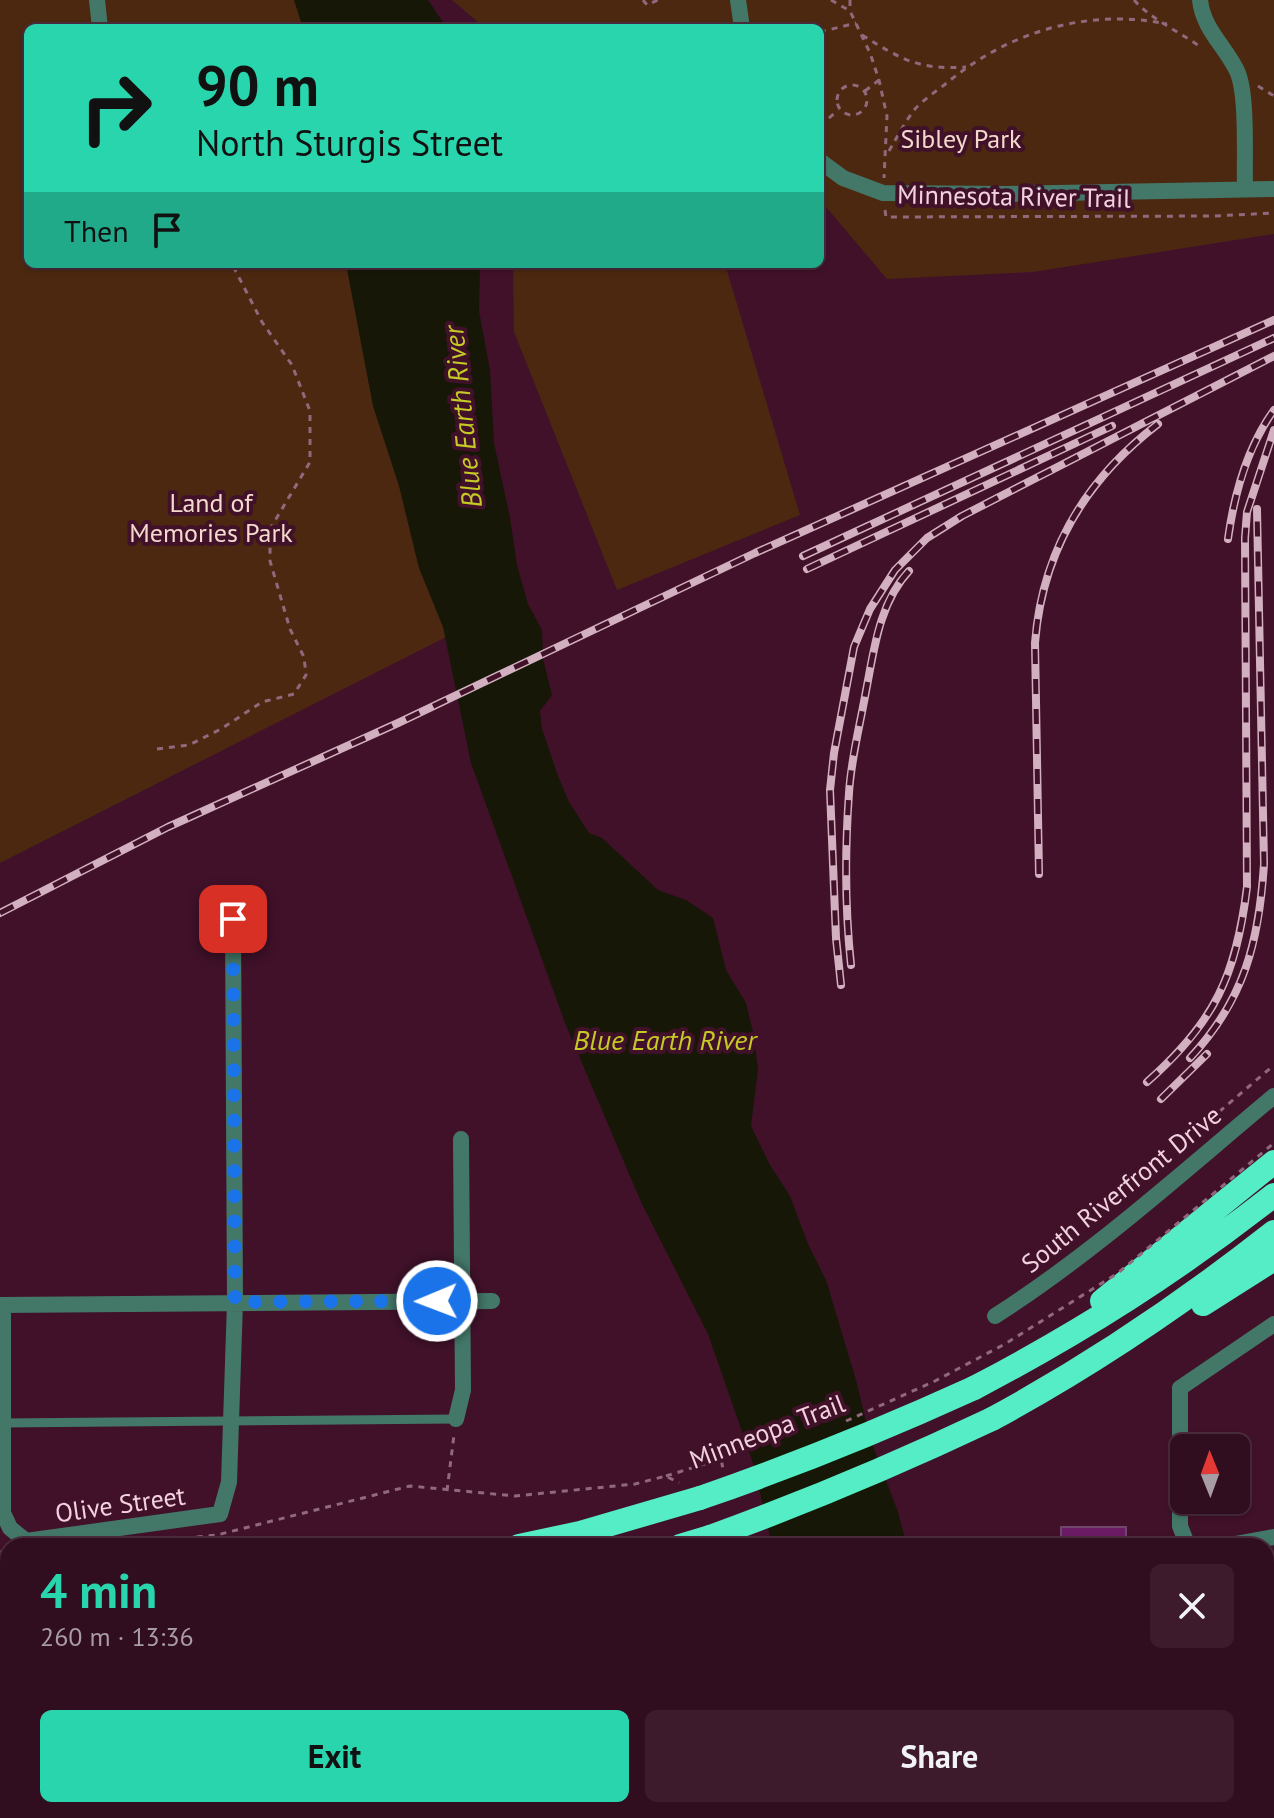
<!DOCTYPE html>
<meta charset="utf-8">
<style>
:root{--surface:#310d20;--page:#3d1b2d;--text:#f1f3f6;--muted:#a89ca5;--line:#4c2d3e;--accent:#29d5ad}
body{margin:0;font-family:"PT Sans",sans-serif;background:var(--page);color:var(--text);height:100vh;display:flex;flex-direction:column;font-size:30px;white-space:nowrap}
*{box-sizing:border-box;margin:0}
p{font-size:26px;color:var(--muted)}
.icon{flex:none;width:44px;height:44px;fill:none;stroke:currentColor;stroke-width:2;stroke-linecap:round;stroke-linejoin:round}
.map{position:relative;flex:1;overflow:hidden}
.side{position:absolute;left:0px;top:1538px;width:1274px;height:280px;display:flex;flex-direction:column;background:var(--surface);border-radius:24px 24px 0 0;box-shadow:0 2px 6px #0004,0 0 0 2px var(--line)}
.side>*{flex:none}
.guide{position:absolute;left:24px;top:24px;width:800px;height:244px;border-radius:12px;box-shadow:0 2px 6px #0004,0 0 0 2px var(--line);background:#29d5ad;color:#111;overflow:hidden}
.needle{width:52px;rotate:359deg}
.tools{position:absolute;left:1170px;top:1434px;display:grid;gap:16px}
.tools a{display:grid;place-items:center;width:80px;height:80px;border-radius:12px;background:var(--surface);box-shadow:0 2px 6px #0004,0 0 0 2px var(--line);font-size:40px}
.pin{position:absolute;display:grid;place-items:center;width:68px;height:68px;color:#fff;margin:-34px;border-radius:16px;box-shadow:0 4px 12px #0006}
.me{position:absolute;width:88px;margin:-44px;rotate:269deg;stroke-linejoin:round;filter:drop-shadow(0 0 6px #0008)}
.turn{display:flex;align-items:center;gap:28px;height:168px;padding:0 40px;font-size:36px}
.turn .icon{width:104px;height:104px;stroke-width:2.5}
.turn b{display:block;font-size:56px;line-height:68px}
.then{display:flex;align-items:center;height:76px;padding:0 40px;background:#0003;gap:16px;font-size:30px}
.round{display:grid;place-items:center;flex:none;width:84px;height:84px;border-radius:12px;background:var(--page)}
.headline{display:flex;align-items:center;justify-content:space-between;height:136px;padding:0 40px}
h1{font-size:48px;font-weight:600;line-height:60px;color:var(--accent)}
.button{display:flex;gap:16px;margin-top:auto;padding:16px 40px}
.button a{flex:1;height:92px;border-radius:12px;background:var(--accent);color:#111;font-size:32px;font-weight:600;line-height:92px;text-align:center}
.button a+a{background:var(--page);color:var(--text)}
.map>svg:first-child{display:block}
.green{fill:#4c2810}
.water{fill:#161707}
.building{fill:#6b1b64;stroke:#71466b;stroke-width:2}
.lines{fill:none;stroke-linecap:round;stroke-linejoin:round}
.path{stroke:#91697c;stroke-width:3;stroke-dasharray:6 6;stroke-linecap:butt}
.service{stroke:#437868;stroke-width:9}
.minor{stroke:#437868;stroke-width:16}
.tertiary{stroke:#437868;stroke-width:16}
.trunk{stroke:#52dcb8;stroke-width:22}
.motorway{stroke:#54edc5;stroke-width:24}
.rail-casing{stroke:#d3b0bf;stroke-width:8}
.rail{stroke:#41112a;stroke-width:5;stroke-dasharray:15;stroke-linecap:butt}
.path-bridge{stroke:#91697c;stroke-width:3;stroke-dasharray:6 6;stroke-linecap:butt}
.motorway-bridge{stroke:#54edc5;stroke-width:24}
.route{stroke:#1a73e8;stroke-width:14;stroke-dasharray:0 25.2}
.labels{text-anchor:middle;dominant-baseline:central;stroke-width:8;stroke-linejoin:round;paint-order:stroke}
.park-label{font-size:26px;fill:#f3dacc;stroke:#41112a}
.street-label{font-size:26px;fill:#f2d2df;stroke:#41112a}
.water-label{font-size:28px;font-style:italic;fill:#c5cb24;stroke:#41112a}
</style>
<div class="map">
<svg width="1274" height="1818" viewBox="0 0 1274 1818">
<rect width="100%" height="100%" fill="#41112a"/>
<path class="green" d="M0,0H300L307,28H28V264H366L458,631L0,863Z
M452,0H1274V234L1033,272L887,279L826,207L820,208V28H485Z
M513,264H725L800,515L617,590L514,332Z"/>
<path class="water" d="M294,0H428L447,28H303Z
M346,264H480L479,311L490,370L494,443L510,518L517,565L528,604L542,630L543,659L552,695L540,711L542,729L558,776L569,802L589,833L602,838L658,890L686,900L713,918L726,970L746,1003L753,1032L758,1069L751,1126L770,1165L790,1196L808,1244L826,1280L856,1380L870,1438L898,1512L907,1546H772L754,1466L708,1334L641,1202L565,1023L471,763L443,627L419,568L399,486L373,406Z
M850,1810H953L956,1818H851Z"/>
<path class="building" d="M1061,1527H1126V1546H1061Z"/>
<g class="lines">
<path class="path" d="M643,0L647,5L658,0
M831,0L850,11L870,53L879,80L887,116L884,178
M850,0V11
M1134,0C1152,20 1180,32 1202,48
M820,32L856,23
M862,35C902,60 919,70 966,67
M837 100a15 15 0 1 1 30 0a15 15 0 1 1-30 0Z
M1258,86L1274,96
M865,91L879,80
M820,126L838,110
M889,151C897,137 905,122 915,109C924,99 938,90 948,82C1010,31 1089,8 1167,24
M885,210L886,217L1214,216L1274,213
M157,749L189,745L221,729L262,702L294,694L306,675L304,657L290,629L270,561V529L310,462V411L292,365L262,322L232,264
M1192,1135L1274,1065
M666,1476L721,1459L723,1469
M447,1491L454,1435
M137,1543L217,1535L410,1486L515,1496L635,1484L666,1476L679,1483
M0,1552H8"/>
<path class="service" d="M3,1423L456,1419"/>
<path class="minor" d="M97,0L100,28
M738,0L742,28
M1200,0C1203,29 1225,46 1237,71C1248,94 1244,161 1245,189
M820,161L843,178L883,193L1006,194L1274,189
M0,1305L492,1301
M3,1305V1513L10,1528L26,1541L220,1514L229,1482L235,1302L233,919
M995,1316C1095,1252 1183,1172 1274,1096
M456,1419L463,1390L461,1139
M1195,1546L1187,1544L1180,1526V1388L1274,1324
M1224,1546L1274,1537
M0,1790H8
M468,1810V1818
M711,1810V1818"/>
<path class="tertiary" d="M0,1756C14,1721 6,1666 5,1628"/>
<path class="trunk" d="M0,1586H8"/>
<path class="motorway" d="M1102,1301L1274,1162
M1203,1304L1274,1259
M974,1388C1083,1331 1177,1271 1274,1195
M992,1419C1092,1365 1185,1302 1274,1232
M519,1546L580,1533L700,1498
M680,1546L710,1537
M8,1620L5,1628H8
M7,1721L8,1720"/>
<defs>
<path id="rail" d="M1228,539C1234,495 1248,446 1274,410
M803,556L1274,338
M807,569L1112,426
M1039,874L1035,643C1042,552 1085,480 1158,424
M0,913L168,827L398,723L755,553L1274,320
M851,965C845,909 845,849 849,793C851,759 860,725 866,691C874,650 879,603 909,571
M841,985L836,938L830,790L834,753L854,647L870,609L895,570L927,538L962,516L1274,356
M1190,1058C1245,999 1259,941 1264,864L1257,509
M1147,1082C1215,1022 1236,976 1247,887L1245,538L1247,512L1274,430
M1161,1099L1207,1054"/>
</defs>
<use href="#rail" class="rail-casing"/>
<use href="#rail" class="rail"/>
<path class="path-bridge" d="M846,1421L935,1381L1005,1344L1118,1273L1274,1143"/>
<path class="motorway-bridge" d="M700,1498C793,1466 884,1429 974,1388
M710,1537C807,1502 899,1463 992,1419"/>
</g>
<g class="lines">
<path class="route" d="M233,919L235,1302L437,1301"/>
</g>
<g class="labels">
<g class="park-label">
<text x="961" y="138">Sibley Park</text>
<text x="211" y="502">Land of<tspan x="211" dy="30">Memories Park</tspan></text>
</g>
<g class="street-label">
<text transform="translate(1014 196) rotate(1)">Minnesota River Trail</text>
<text transform="translate(1121 1189) rotate(-39)">South Riverfront Drive</text>
<text transform="translate(767 1431) rotate(-21)">Minneopa Trail</text>
<text transform="translate(120 1504) rotate(-8)">Olive Street</text>
</g>
<g class="water-label">
<text transform="translate(462 417) rotate(-96)">Blue Earth River</text>
<text x="665" y="1039">Blue Earth River</text>
</g>
</g>
</svg>
<div class="tools">
<a><svg class="needle" viewBox="-14 -14 28 28"><path d="M0-13l5 13h-10z" fill="#e53935"/><path d="M0 13l5-13h-10z" fill="#a89ca5"/></svg></a>
</div>
<div class="pin" style="left:233px;top:919px;background:#d93025"><svg class="icon" aria-label="arrive" viewBox="0 0 24 24"><path d="M6 21V4h12l-3 4 3 4H6"/></svg></div>
<svg class="me" style="left:437px;top:1301px" viewBox="-20 -20 40 40"><circle r="17" fill="#1a73e8" stroke="#fff" stroke-width="3"/><path d="M0-11L8 9 0 5-8 9z" fill="#fff"/></svg>
<div class="guide">
<div class="turn"><svg class="icon" aria-label="right" viewBox="0 0 24 24"><path d="M7 20v-9h11M14 6l5 5-5 5"/></svg><div><b>90 m</b>North Sturgis Street</div></div>
<div class="then">Then<svg class="icon" aria-label="arrive" viewBox="0 0 24 24"><path d="M6 21V4h12l-3 4 3 4H6"/></svg></div>
</div>
<section class="side">
<div class="headline"><div><h1>4 min</h1><p>260 m · 13:36</p></div><a class="round"><svg class="icon" aria-label="close" viewBox="0 0 24 24"><path d="M6 6l12 12M18 6L6 18"/></svg></a></div>
<div class="button"><a>Exit</a><a>Share</a></div>
</section>
</div>
